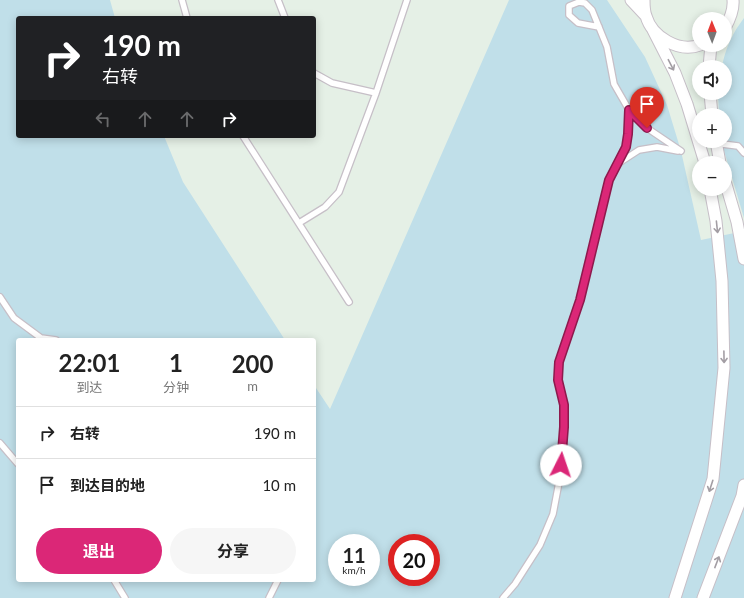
<!DOCTYPE html>
<html lang="zh">
<meta charset="utf-8">
<style>
:root{--surface:#fff;--page:#f6f6f6;--text:#222;--muted:#767676;--line:#e0e0e0;--accent:#db2777}
body{margin:0;font-family:Lato,"Noto Sans SC",sans-serif;background:var(--page);color:var(--text);height:100vh;display:flex;flex-direction:column;font-size:15px;white-space:nowrap}
*{box-sizing:border-box;margin:0}
p{font-size:13px;color:var(--muted)}
.icon{flex:none;width:22px;height:22px;fill:none;stroke:currentColor;stroke-width:2;stroke-linecap:round;stroke-linejoin:round}
.map{position:relative;flex:1;overflow:hidden}
.panel{position:absolute;left:16px;top:338px;width:300px;height:244px;display:flex;flex-direction:column;background:var(--surface);border-radius:4px;box-shadow:0 2px 10px #0003}
.panel>*{flex:none}
.top-card{position:absolute;left:16px;top:16px;width:300px;height:122px;border-radius:4px;box-shadow:0 2px 10px #0003;background:#202124;color:#fff;overflow:hidden}
.needle{width:26px;rotate:359deg}
.buttons{position:absolute;left:692px;top:12px;display:grid;gap:8px}
.buttons a{display:grid;place-items:center;width:40px;height:40px;border-radius:50%;background:var(--surface);box-shadow:0 2px 10px #0003;font-size:20px}
.speed{position:absolute;left:328px;top:534px;display:flex;gap:8px;font-size:20px;font-weight:700;text-align:center}
.speed>*{display:grid;place-content:center;width:52px;height:52px;border-radius:50%;background:var(--surface);box-shadow:0 2px 10px #0003;line-height:1}
.speed small{font-size:10px;font-weight:400}
.speed .limit{border:6px solid #d22;background:#fff;color:#111}
.pin{position:absolute;display:grid;place-items:center;width:34px;height:34px;color:#fff;margin:-41px -17px;border-radius:50% 50% 50% 0;rotate:-45deg;box-shadow:0 0 4px #0007}
.pin .icon{rotate:45deg}
.me{position:absolute;width:44px;margin:-22px;rotate:4deg;stroke-linejoin:round;filter:drop-shadow(0 0 3px #0008)}
.turn{display:flex;align-items:center;gap:14px;height:84px;padding:0 20px;font-size:18px}
.turn .icon{width:52px;height:52px;stroke-width:2.5}
.turn b{display:block;font-size:28px;line-height:34px}
.lanes{display:flex;align-items:center;height:38px;padding:0 20px;background:#0003;justify-content:center;gap:20px;direction:ltr}
.lanes .off{opacity:.35}
.eta{display:flex;justify-content:space-evenly;align-items:center;height:68px;text-align:center}
.eta b{font-size:24px;font-weight:700;line-height:28px}
.cta{display:flex;gap:8px;margin-top:auto;padding:8px 20px}
.cta a{flex:1;height:46px;border-radius:24px;background:var(--accent);color:#fff;font-size:16px;font-weight:700;line-height:46px;text-align:center}
.cta a+a{background:var(--page);color:var(--text)}
ul{padding:0;list-style:none}
li{display:flex;align-items:center;gap:12px;height:52px;padding:0 20px;border-top:1px solid var(--line)}
li div{flex:1}
li b{display:block;font-size:15px}
li em{font-style:normal}
.map>svg:first-child{display:block}
.green{fill:#c0dfe9;fill-rule:evenodd}
.lines{fill:none;stroke-linecap:round;stroke-linejoin:round}
.service-casing{stroke:#c6bfc7;stroke-width:8}
.minor-casing{stroke:#c6bfc7;stroke-width:13}
.service{stroke:#fff;stroke-width:5.5}
.minor{stroke:#fff;stroke-width:11}
.oneway{stroke:#a39ea4}
.route-casing{stroke:#8e194d;stroke-width:10}
.route{stroke:#db2777;stroke-width:7}
</style>
<div class="map">
<svg width="744" height="598" viewBox="0 0 744 598">
<rect width="100%" height="100%" fill="#e5f0e6"/>
<path class="green" d="M0,0H110L115,18H18V136H164L183,182L285,340H18V580H314V385L330,409L509,0H607L645,57L667,105L681,151L701,240L744,231V598H0ZM337,543H371V577H337ZM397,543H431V577H397Z
M744,18V218L722,144L721,141H725V115H719L718,93H725V67H722C725,49 733,32 744,18Z"/>
<g class="lines">
<defs>
<path id="service" d="M182,0L187,18
M278,0L285,18
M599,27L578,23L569,15V6L579,2L585,3L592,10L607,47L614,84L629,110L647,128L681,151
M314,73L332,83L376,93
M243,136L349,302
M722,144L738,146L744,153
M619,163L639,150L657,147L678,151
M299,223L325,207L339,192L376,93L407,0
M0,297L14,318L41,338L56,340
M0,443L18,464
M114,580L125,598
M269,598L278,580
M503,598L515,584L540,545L553,514L560,477L564,427V405L558,380L559,362L580,300L609,180L626,147L628,134L629,110"/>
<path id="minor" d="M631,0L646,16
M644,0C644,5 644,11 646,16C652,37 679,53 700,45
M725,28C730,19 734,10 733,0
M653,30L675,73L687,104L705,163
M709,67L711,45
M710,93L712,115
M716,141L720,163
M725,181L737,222L744,259
M675,598L713,479L724,368L722,281L716,221L710,189
M703,598L742,496L744,485"/>
</defs>
<use href="#service" class="service-casing"/>
<use href="#minor" class="minor-casing"/>
<use href="#service" class="service"/>
<use href="#minor" class="minor"/>
</g>
<defs><path id="oneway-shaft" d="M-6 0H5M1.5-3L5.5 0L1.5 3" fill="none" stroke-width="1.6" stroke-linecap="round" stroke-linejoin="round"/></defs>
<g class="oneway">
<use href="#oneway-shaft" transform="translate(671 65) rotate(63)"/>
<use href="#oneway-shaft" transform="translate(717 227) rotate(84)"/>
<use href="#oneway-shaft" transform="translate(724 357) rotate(89)"/>
<use href="#oneway-shaft" transform="translate(711 486) rotate(108)"/>
<use href="#oneway-shaft" transform="translate(717 562) rotate(-69)"/>
</g>
<g class="lines">
<defs>
<path id="route" d="M561,465L564,427V405L558,380L559,362L580,300L609,180L626,147L628,134L629,110L647,128"/>
</defs>
<use href="#route" class="route-casing"/>
<use href="#route" class="route"/>
</g>
</svg>
<div class="buttons">
<a><svg class="needle" viewBox="-14 -14 28 28"><path d="M0-13l5 13h-10z" fill="#e53935"/><path d="M0 13l5-13h-10z" fill="#767676"/></svg></a>
<a><svg class="icon" aria-label="sound" viewBox="0 0 24 24"><path d="M4 9h4l5-4v14l-5-4H4zM17 9q2 3 0 6"/></svg></a>
<a>+</a>
<a>−</a>
</div>
<div class="speed"><div>11<small>km/h</small></div><div class="limit">20</div></div>
<div class="pin" style="left:647px;top:128px;background:#d93025"><svg class="icon" aria-label="arrive" viewBox="0 0 24 24"><path d="M6 21V4h12l-3 4 3 4H6"/></svg></div>
<svg class="me" style="left:561px;top:465px" viewBox="-20 -20 40 40"><circle r="19" fill="#fff"/><path d="M0-13L10 11 0 6-10 11z" fill="#db2777"/></svg>
<div class="top-card">
<div class="turn"><svg class="icon" aria-label="right" viewBox="0 0 24 24"><path d="M7 20v-9h11M14 6l5 5-5 5"/></svg><div><b>190 m</b>右转</div></div>
<div class="lanes"><svg class="icon off" aria-label="left" viewBox="0 0 24 24"><path d="M17 20v-9H6M10 6l-5 5 5 5"/></svg><svg class="icon off" aria-label="ahead" viewBox="0 0 24 24"><path d="M12 20V5M6 11l6-6 6 6"/></svg><svg class="icon off" aria-label="ahead" viewBox="0 0 24 24"><path d="M12 20V5M6 11l6-6 6 6"/></svg><svg class="icon" aria-label="right" viewBox="0 0 24 24"><path d="M7 20v-9h11M14 6l5 5-5 5"/></svg></div>
</div>
<section class="panel">
<div class="eta">
<div><b>22:01</b><p>到达</p></div>
<div><b>1</b><p>分钟</p></div>
<div><b>200</b><p>m</p></div>
</div>
<ul>
<li><svg class="icon" aria-label="right" viewBox="0 0 24 24"><path d="M7 20v-9h11M14 6l5 5-5 5"/></svg><div><b>右转</b></div><em>190 m</em></li>
<li><svg class="icon" aria-label="arrive" viewBox="0 0 24 24"><path d="M6 21V4h12l-3 4 3 4H6"/></svg><div><b>到达目的地</b></div><em>10 m</em></li>
</ul>
<div class="cta"><a>退出</a><a>分享</a></div>
</section>
</div>
